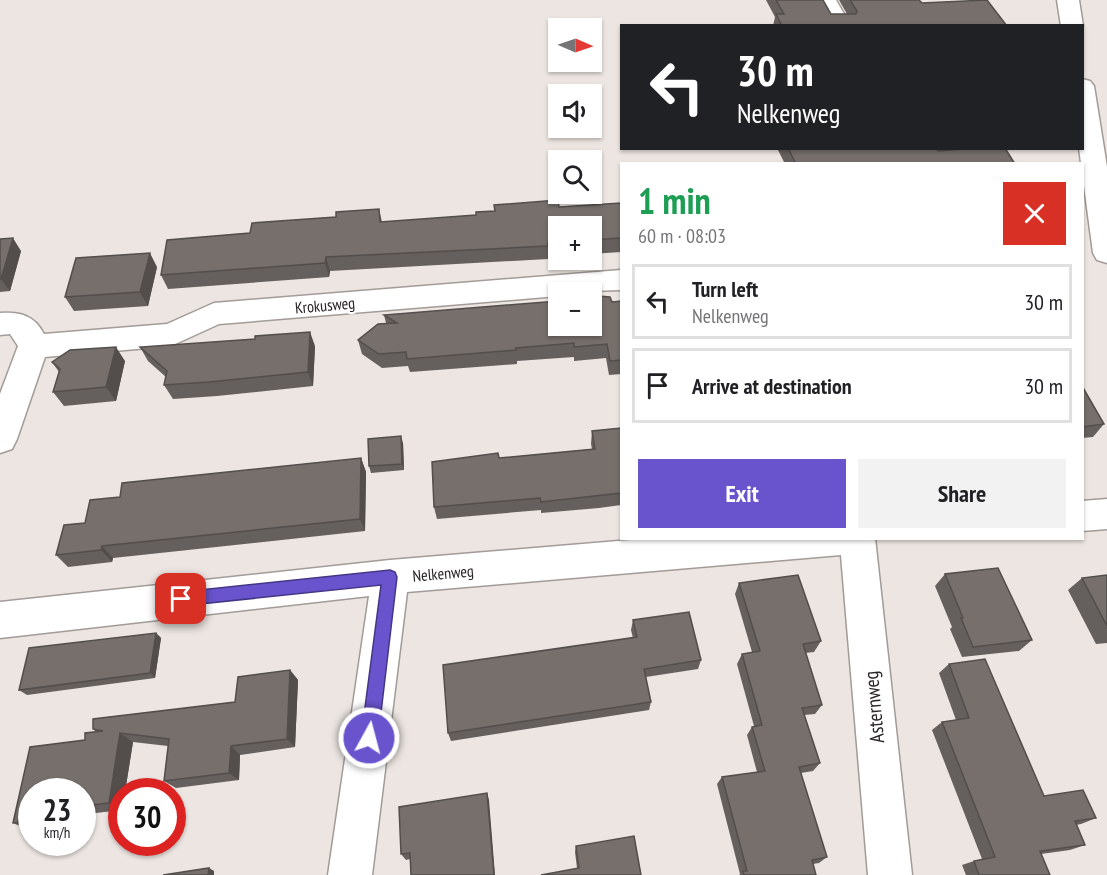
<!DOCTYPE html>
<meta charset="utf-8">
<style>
:root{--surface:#fff;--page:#f2f2f2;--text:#202124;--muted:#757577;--line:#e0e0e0;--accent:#6954cd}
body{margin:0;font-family:"PT Sans Narrow",sans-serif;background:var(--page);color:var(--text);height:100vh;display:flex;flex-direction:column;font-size:22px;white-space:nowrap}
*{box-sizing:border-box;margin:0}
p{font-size:20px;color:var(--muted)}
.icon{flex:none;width:33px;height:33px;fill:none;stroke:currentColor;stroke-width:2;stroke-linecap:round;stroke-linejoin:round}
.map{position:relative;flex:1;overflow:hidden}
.sheet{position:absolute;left:620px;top:162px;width:464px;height:378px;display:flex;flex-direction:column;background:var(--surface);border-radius:0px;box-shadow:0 2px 4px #0004}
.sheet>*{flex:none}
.hud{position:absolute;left:620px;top:24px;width:464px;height:126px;border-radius:0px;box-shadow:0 2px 4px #0004;background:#202124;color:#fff;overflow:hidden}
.needle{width:39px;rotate:92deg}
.tools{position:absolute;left:548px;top:18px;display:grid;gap:12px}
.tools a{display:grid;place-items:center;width:54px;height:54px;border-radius:0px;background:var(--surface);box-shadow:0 2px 4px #0004;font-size:30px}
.speed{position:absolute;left:18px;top:778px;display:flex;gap:12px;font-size:30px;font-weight:700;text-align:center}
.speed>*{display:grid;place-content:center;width:78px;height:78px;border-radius:50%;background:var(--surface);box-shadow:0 2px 4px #0004;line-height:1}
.speed small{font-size:15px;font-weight:400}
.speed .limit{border:9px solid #d22;background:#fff;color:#111}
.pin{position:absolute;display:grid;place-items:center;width:51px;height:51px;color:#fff;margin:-26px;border-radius:12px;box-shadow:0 3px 9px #0006}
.me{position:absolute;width:66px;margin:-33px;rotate:7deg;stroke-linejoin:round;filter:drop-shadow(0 0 4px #0008)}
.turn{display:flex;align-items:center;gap:21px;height:126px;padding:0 18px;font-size:27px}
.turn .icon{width:78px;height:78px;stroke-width:2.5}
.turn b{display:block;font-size:42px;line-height:51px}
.round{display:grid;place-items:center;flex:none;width:63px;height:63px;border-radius:0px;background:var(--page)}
.overview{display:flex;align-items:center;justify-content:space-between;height:102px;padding:0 18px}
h1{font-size:36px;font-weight:700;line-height:45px;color:#1e9e55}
.primary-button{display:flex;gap:12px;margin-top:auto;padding:12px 18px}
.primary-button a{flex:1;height:69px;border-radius:0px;background:var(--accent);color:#fff;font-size:24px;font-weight:700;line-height:69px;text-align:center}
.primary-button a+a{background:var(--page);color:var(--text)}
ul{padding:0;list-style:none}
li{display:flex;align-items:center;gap:18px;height:75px;margin:0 12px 9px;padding:0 6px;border:3px solid var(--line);border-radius:0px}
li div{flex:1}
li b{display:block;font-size:22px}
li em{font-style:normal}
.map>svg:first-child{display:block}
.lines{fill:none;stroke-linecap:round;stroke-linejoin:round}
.minor-casing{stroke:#a29b97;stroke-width:3}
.minor{fill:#fff;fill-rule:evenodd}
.wall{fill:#655f5d}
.shaded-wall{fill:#534e4c}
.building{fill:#766f6c;stroke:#534e4c;stroke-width:1.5}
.route{fill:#6954cd;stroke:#443785;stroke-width:1.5}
.labels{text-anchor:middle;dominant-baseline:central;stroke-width:4.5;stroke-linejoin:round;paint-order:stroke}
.street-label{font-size:16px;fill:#282524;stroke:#fff}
.near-street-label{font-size:20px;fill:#282524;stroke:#fff}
</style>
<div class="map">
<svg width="1107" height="875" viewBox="0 0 1107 875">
<rect width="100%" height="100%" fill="#ece5e1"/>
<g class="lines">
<defs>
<path id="minor" d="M814,0H836L851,26H829Z
M1057,0H1079L1083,26L1082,28V26H1061Z
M1082,79L1090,81L1094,86L1107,167V263L1097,260L1093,253L1079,148H1082Z
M621,270V290L558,292V296L219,324L171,346L45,357L17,439L12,449L0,453V394L18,346L10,334L0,335V313C20,312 34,315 44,334L167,324L214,303Z
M1107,499V529L1082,531V501Z
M654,538H875L912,875H868L841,555L407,592L372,875H328L369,596L0,638V602L390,560Z"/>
</defs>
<use href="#minor" class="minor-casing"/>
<use href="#minor" class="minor"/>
</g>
<path class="wall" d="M766,0H823L831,14H847L839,0H919L922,3L1007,26H773L775,17Z
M777,148H936L938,151L1015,164H785Z
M621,203V252L591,254V226H558V256L548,257V259L330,271L329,277L168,289L161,275L250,233L379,209L382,222L476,215L494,211V205L559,207Z
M0,239L21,251L10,291L0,292Z
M157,267L148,306L74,311L65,297Z
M621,301V374L609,375L606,358L574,361V357L517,361V364L410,372L408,366L382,368L362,354L358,340L386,323L384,315Z
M315,346L313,386L217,396L173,399L164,385L166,377L148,361L140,347Z
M125,361L116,401L64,406L53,392L59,372L52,362Z
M1082,386L1104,424L1093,437L1082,438Z
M621,428V505L599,508L541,513V510L437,519L434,507L499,458L592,449L591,444L592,431Z
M403,443L404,470L371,473L369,466Z
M361,458L366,472L365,531L113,558L112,562L68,567L56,555L85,523L120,497Z
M945,574L1032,640L1019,651L962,657L950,629L952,627L935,586Z
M1107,575V643L1096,644L1068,590L1082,578Z
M739,583L821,641L814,652L805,653L822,705L815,714L804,715L820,763L813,771L801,773L827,857L819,863L813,864L816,875H739L740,874L717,784L722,777L757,772L747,735L752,727L754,726L737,664L742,654L752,652L735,594Z
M633,620L701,660L698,669L646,677L651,702L649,710L451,741L448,733L633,638L631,630Z
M156,633L161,638L155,678L27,695L19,690Z
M949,664L1044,796L1096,818L1081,824L1076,825L1085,845L1070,850L1041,854L1050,875H966L962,865L974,861L982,859L932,730L942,722L956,720L939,673Z
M290,670L298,680L295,747L240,755L239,780L176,788L164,781L168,746L133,742L125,792H122V810L87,814L86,822L82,823V792H32V829L29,830L13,823L30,747L85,740V733L96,732L93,729V719L235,702L238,677Z
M489,800L410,859L406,860L401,854Z
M576,846L641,875L577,868L575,852Z"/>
<path class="shaded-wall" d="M13,238L21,251L10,291L1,279Z
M150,253L157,267L148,306L140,292Z
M326,257L330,271L329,277L325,263Z
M310,332L315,346L313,386L308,372Z
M116,347L125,361L116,401L106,387Z
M401,436L403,443L404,470L402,464Z
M361,458L366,472L365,531L360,519Z
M102,546L113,558L112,562L101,550Z
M156,633L161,638L155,678L150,673Z
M290,670L298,680L295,747L287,739Z
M120,733L133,742L125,792H122V809L109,803Z
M231,746L240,755L239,780L229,773Z
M487,793L489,800L495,875H494Z
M82,812L87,814L86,822L82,821Z
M209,868L214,871V875H208Z"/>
<path class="building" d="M776,0H823L831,14H856L857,11L850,0H919L922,3L987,0L1007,26H782L776,14H784Z
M788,148H936L938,151L972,148H1005L1015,164H796Z
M558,200L559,207L621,203V238L591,240V226H558V243H548V246L326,257L325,263L161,275L167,240L250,233L252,223L336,217V212L379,209L380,222L476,215V212L495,211L494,205Z
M13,238L1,279H0V239Z
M150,253L140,292L65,297L76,258Z
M591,296H598L610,297L612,302L621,301V360L610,361L607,344L574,347V343L516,348V350L407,359L406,352L379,354L358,340L378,324L397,323L384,315L558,301V326H591Z
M310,332L308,372L209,382L164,385L167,371L140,347L255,339V336Z
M116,347L106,387L53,392L60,369L52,362L70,350Z
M1082,386L1104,424L1082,427Z
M621,428V493L541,502L540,498L434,507L432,462L498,453L499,458L595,449L592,431Z
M401,436L402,464L369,466L368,439Z
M361,458L360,519L102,546L101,550L56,555L64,525L85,523L90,500L120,497L122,483Z
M998,568L1032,640L973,647L961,618H963L945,574Z
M798,575L821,641L803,644L822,705L802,708L820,763L799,767L827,857L812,860L816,875H744L743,871H747L722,777L765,771L752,727L762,725L742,654L760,651L739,583Z
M1107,575V626L1082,578Z
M689,612L701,660L644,669L651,702L448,733L443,665L637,637L633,620Z
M156,633L150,673L19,690L29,648Z
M985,659L1044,796L1083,790L1096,818L1075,821L1085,845L1040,851L1050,875H979L974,861L995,857L942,722L969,718L949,664Z
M290,670L287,739L231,746L229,773L164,781L169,739L120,733L109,803L82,806V792H32V821L13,823L30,747L85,740V733L103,731L93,729V719L235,702L238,677Z
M487,793L494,875H411L410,853L401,854L399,807Z
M634,836L641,875H541L579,868L576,846Z
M209,868L208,875H163Z"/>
<path class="route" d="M390,570L395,572L397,577L378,738L375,744L369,747L363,744L361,738L381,585L181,606L175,604L173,599L175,594L181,592Z"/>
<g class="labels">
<g class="street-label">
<text transform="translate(325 305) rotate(-5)">Krokusweg</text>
<text transform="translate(443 573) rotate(-5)">Nelkenweg</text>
</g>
<g class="near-street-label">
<text transform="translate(874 707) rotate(-95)">Asternweg</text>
</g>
</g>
</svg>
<div class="tools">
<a><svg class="needle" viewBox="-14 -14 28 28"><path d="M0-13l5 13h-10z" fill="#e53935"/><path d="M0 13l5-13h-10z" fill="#757577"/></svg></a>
<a><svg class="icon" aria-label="sound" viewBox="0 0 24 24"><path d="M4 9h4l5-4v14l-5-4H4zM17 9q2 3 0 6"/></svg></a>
<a><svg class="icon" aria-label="search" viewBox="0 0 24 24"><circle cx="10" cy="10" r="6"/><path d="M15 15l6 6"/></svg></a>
<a>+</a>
<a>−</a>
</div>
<div class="speed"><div>23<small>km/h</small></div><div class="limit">30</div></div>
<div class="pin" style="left:181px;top:599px;background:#d93025"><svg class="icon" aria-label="arrive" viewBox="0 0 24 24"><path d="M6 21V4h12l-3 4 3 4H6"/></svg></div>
<svg class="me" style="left:369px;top:738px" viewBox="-20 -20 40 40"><circle r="17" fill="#6954cd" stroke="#fff" stroke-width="3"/><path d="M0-11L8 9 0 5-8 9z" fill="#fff"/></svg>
<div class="hud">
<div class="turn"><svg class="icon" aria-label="left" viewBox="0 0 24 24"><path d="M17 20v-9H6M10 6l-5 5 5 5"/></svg><div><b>30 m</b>Nelkenweg</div></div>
</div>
<section class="sheet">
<div class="overview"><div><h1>1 min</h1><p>60 m · 08:03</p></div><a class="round" style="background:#d93025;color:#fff"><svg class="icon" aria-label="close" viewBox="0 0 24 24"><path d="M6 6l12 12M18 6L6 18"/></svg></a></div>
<ul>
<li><svg class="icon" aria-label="left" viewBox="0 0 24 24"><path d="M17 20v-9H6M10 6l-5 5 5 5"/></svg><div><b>Turn left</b><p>Nelkenweg</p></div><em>30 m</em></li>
<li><svg class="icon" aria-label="arrive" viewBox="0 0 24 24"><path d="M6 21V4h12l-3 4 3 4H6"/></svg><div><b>Arrive at destination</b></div><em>30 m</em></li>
</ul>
<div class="primary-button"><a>Exit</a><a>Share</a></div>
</section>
</div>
